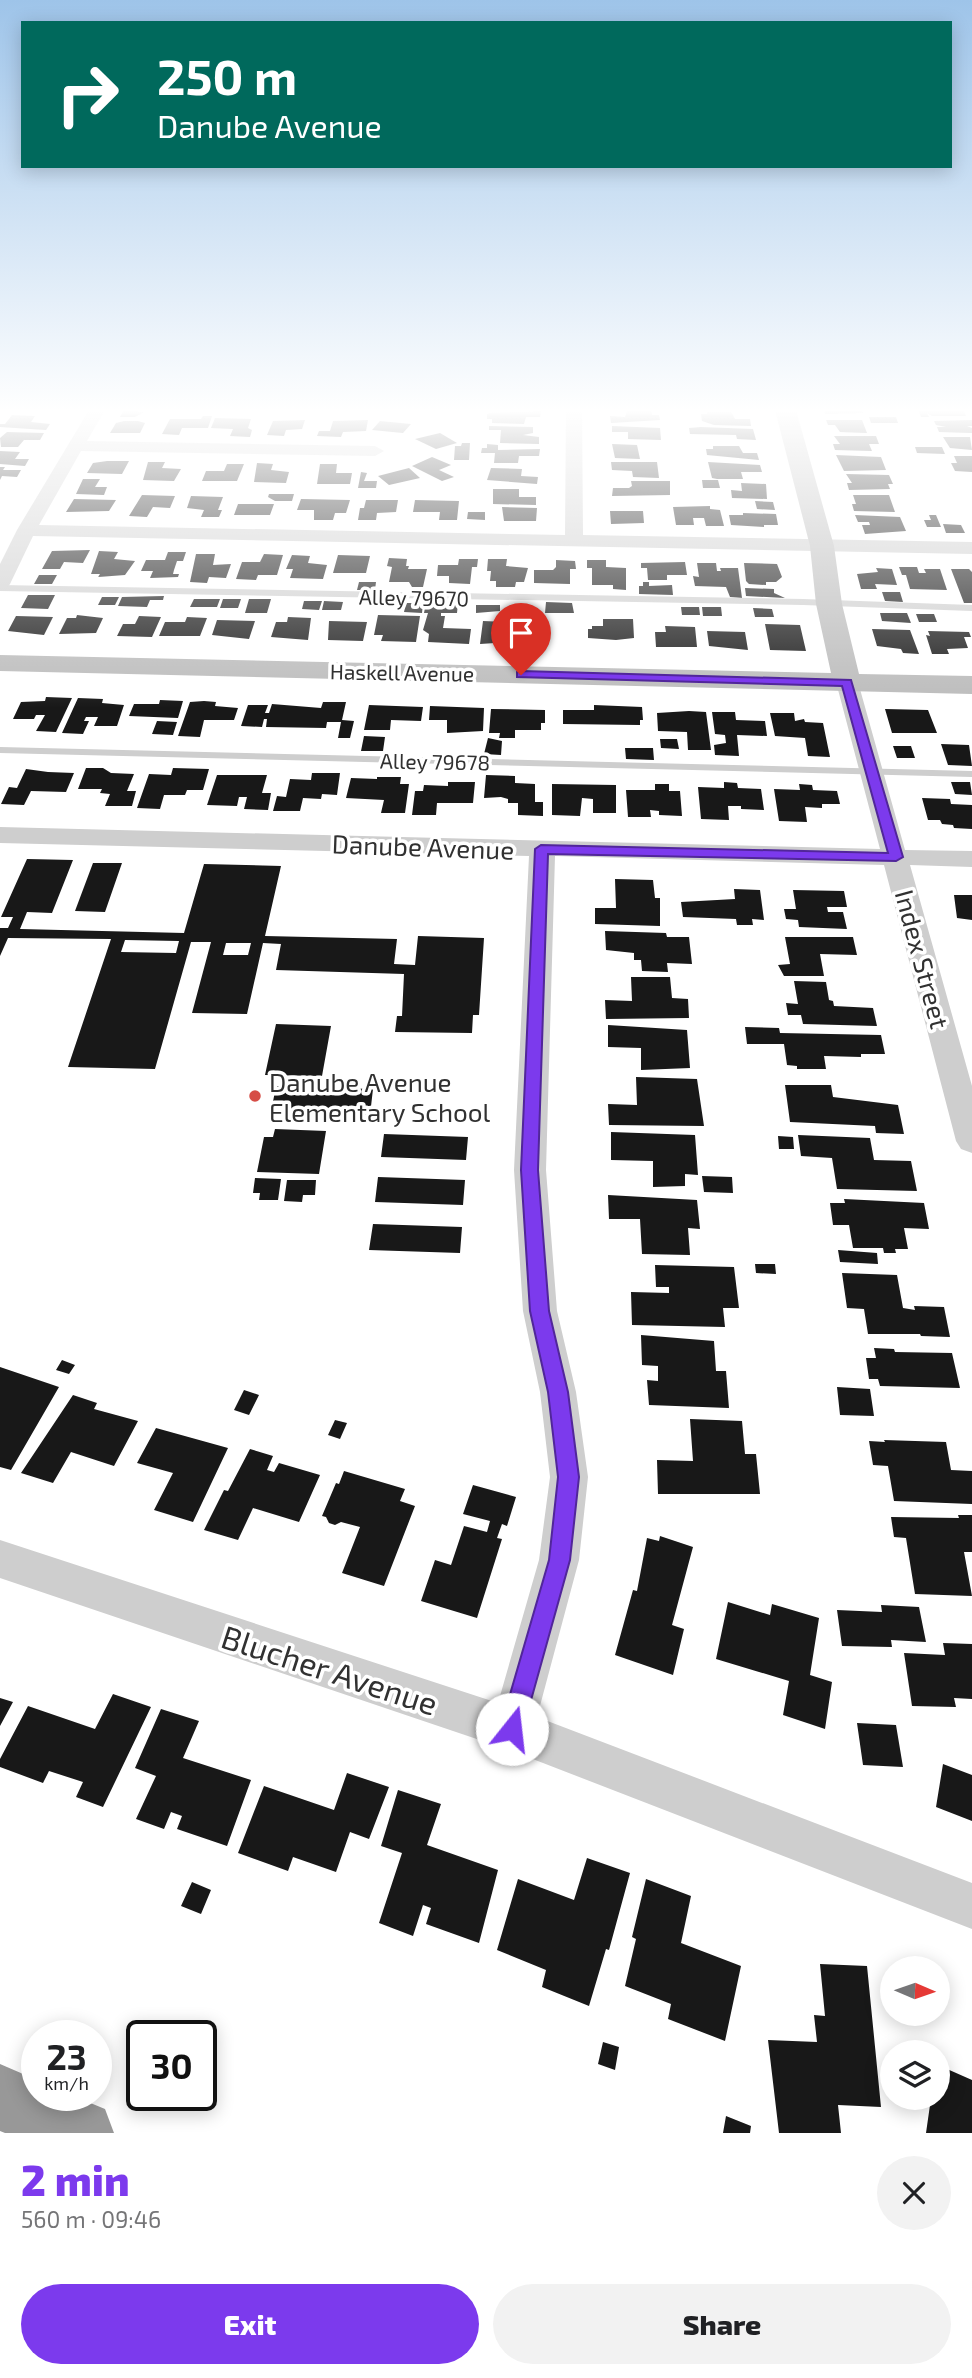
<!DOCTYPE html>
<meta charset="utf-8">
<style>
:root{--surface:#fff;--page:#f2f2f2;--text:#202124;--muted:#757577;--accent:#7c3aed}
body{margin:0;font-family:"Exo 2",sans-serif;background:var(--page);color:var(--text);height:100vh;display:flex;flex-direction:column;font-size:26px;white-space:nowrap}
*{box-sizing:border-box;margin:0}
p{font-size:23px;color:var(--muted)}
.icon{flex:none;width:38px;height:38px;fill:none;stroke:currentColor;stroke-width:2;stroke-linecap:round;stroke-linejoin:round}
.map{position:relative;height:2133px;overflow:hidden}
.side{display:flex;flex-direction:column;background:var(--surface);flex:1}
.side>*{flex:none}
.banner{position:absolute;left:21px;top:21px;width:931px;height:147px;border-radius:0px;box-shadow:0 4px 18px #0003;background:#00695c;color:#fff;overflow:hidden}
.needle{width:46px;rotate:92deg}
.controls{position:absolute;left:880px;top:1956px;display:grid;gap:14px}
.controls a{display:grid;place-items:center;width:70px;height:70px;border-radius:50%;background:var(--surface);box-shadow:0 4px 18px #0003;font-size:35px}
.speed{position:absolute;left:21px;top:2020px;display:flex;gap:14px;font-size:35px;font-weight:700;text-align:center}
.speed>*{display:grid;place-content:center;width:91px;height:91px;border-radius:50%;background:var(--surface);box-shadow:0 4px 18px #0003;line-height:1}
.speed small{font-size:18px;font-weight:400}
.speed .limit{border:4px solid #111;border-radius:10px;background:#fff;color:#111}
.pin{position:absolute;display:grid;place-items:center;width:60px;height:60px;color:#fff;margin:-72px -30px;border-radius:50% 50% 50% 0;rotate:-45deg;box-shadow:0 0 7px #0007}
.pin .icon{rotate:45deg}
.me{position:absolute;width:77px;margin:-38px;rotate:16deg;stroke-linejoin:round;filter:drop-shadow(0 0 5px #0008)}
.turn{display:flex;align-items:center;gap:24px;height:147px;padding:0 21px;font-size:32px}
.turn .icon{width:91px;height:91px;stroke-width:2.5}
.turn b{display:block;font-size:49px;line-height:60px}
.round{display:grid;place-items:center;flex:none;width:74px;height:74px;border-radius:37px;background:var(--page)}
.headline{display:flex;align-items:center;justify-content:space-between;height:119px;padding:0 21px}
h1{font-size:42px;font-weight:800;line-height:52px;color:var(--accent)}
.primary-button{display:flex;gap:14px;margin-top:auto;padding:14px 21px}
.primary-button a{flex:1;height:80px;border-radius:42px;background:var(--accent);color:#fff;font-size:28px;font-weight:800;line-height:80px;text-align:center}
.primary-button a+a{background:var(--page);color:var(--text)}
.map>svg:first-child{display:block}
.building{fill:#181818;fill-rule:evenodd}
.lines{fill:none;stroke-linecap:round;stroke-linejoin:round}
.lane{fill:#cecece;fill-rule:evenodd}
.street{fill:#cecece;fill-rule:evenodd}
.secondary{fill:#bbb;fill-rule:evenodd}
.highway{fill:#989898;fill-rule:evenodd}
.route{fill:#7c3aed;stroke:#51269a;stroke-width:2}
.poi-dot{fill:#d64d46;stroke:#fff;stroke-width:2.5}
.labels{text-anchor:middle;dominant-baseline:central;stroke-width:7;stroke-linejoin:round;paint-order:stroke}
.far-street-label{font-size:21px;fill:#313131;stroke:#fff}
.street-label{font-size:26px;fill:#313131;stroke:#fff}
.poi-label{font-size:26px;fill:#313131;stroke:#fff;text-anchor:start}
.near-street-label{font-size:32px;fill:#313131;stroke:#fff}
</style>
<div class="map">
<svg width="972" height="2133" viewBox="0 0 972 2133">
<rect width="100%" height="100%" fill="#fff"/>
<path class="building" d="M124,410H139L138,412H144L135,417H120Z
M824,410H862L863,413L825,414Z
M918,410H963L966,416H932L927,413L929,417H921Z
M541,411L540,417H526L524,424L492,423V419H487V414L491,413Z
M627,411H651L652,415H659L660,420L611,423L610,416L625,417Z
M707,412H731L735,419H750L751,426L714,425L702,421L701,414H707Z
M12,415L35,416L31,422L50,424L46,430L0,427V424H5Z
M203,416H212L208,428H182L179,435L162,434L170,419H201Z
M869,417H896L898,423H871Z
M215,418L251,419L248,428L252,430L250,437L230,436L233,429L211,428Z
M305,420L302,429L286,430L284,436L267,435L273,421Z
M368,420L366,431L343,432L341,437L317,436L319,431H330L333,421Z
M826,420H862L867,433L840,432L835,425H828Z
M972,420V426H967L972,428V433L939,432L937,427H946L936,425L934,421Z
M124,421H138L145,423L140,433H110L116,423Z
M380,421L411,424L403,433L372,430Z
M489,426L533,427V433L523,435L539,437V444L500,443L501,430H489Z
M612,426L660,428L661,440L628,439V432H612Z
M701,427L753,429L756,440L737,439L736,435L690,434L689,428Z
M7,432L44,433L40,440H24L18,447H1L0,438Z
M440,433L457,443L436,449L415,439Z
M834,436H876L879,444H869L872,451L835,450L833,444H840Z
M943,437H970L972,450L950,448Z
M462,443H470L469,460H454L455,446H461Z
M487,444L498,445V450L540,449L539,456H519L518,463H494L495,453H481L482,448H487Z
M612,444L637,445L640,459L615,458Z
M713,446H739L743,453H757L759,460L707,455L706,449H713Z
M915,447H942L945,454L917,453Z
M0,451L20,452L15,459H29L25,466L0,464Z
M836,455L881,457L886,470L844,471Z
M954,456H972V472L955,471L951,463H957Z
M432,457L451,465L439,470L454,477L442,481L412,466Z
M107,461H129L122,474L87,473L93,463Z
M148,462H165L162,468L181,469L174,481L143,480Z
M611,462H657L659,478L633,477L632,471L612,470Z
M708,462L760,465L762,472H741L743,479H717L712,478Z
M257,463L273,464L271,470L289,472L286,483L254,482Z
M227,464H244L237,481H202L206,471H224Z
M320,464H337L336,473H352L350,484H317Z
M0,467H5L3,470H21L17,477L2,476L0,480Z
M409,468L420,478L389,485L378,476Z
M491,468L522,469L521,476L538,477L537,484L487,480Z
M361,472L367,473L364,481H377L376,488H358Z
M846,474L889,475L893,484H888L890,489L849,490L847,483H852Z
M83,479H100L95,487H107L104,495L76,494Z
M702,480H718L720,488H703Z
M631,481H670V495L612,496L613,488H629L632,486Z
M741,483L766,484L767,499L732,498L731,490L742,491Z
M493,489H519V497H536V505L493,504Z
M269,494H294L292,501H275L268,497Z
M142,495L175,496L170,508L153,507L147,517L129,516Z
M853,495H889L895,512L854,511L852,504H856Z
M191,496L223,497L218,510H222L219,517H201L204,510L187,508Z
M74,499L116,500L109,511L66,512Z
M301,499L350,500L346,513H335L333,520H314V510H297Z
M366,500H398L396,512L377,513L376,520H358L360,508H364Z
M415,500L459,501L457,520H439L440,512H413Z
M755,501L773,502L775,510L757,509Z
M238,504H274L270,515H234Z
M710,506V509L720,510L724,526H706L704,518H693L694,525H676L673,507Z
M502,507L537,508L536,521H504Z
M610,511H643L644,523L611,524Z
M468,512H485V520L467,519Z
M743,513L776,514L778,525H764V527L731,525L729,515H743Z
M855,515L900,517L906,531L865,534L862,525H870L869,522H858Z
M929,515H936L941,527H927L924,520H931Z
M943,524L961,525L965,533H946Z
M90,550L83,563L64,562L60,569H42L52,551Z
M99,551L118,552L114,559L135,561L125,575L98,577L100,574H91Z
M168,552H186L183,561H177L174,570L173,574H179L178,577L150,578L153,571H141L146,560H165Z
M196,554H215L213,565L231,564L226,578L209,577L207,583L190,582Z
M264,554L283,555L277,575H258L256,580L236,579L242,562H260Z
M292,555L310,556L308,563L327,565L323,579L290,578L293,569H286Z
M338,555L370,556L366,573H333Z
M389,558L407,559L406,566H409L408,569H427L423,587H412L409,582H389L392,567L387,566Z
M459,559H478L477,567H472L470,584L449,583V576H437L438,565H458Z
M488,559H507L506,566L528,568L524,582H516L515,587H496V581H490L491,571H487Z
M556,560L575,561L576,569H570V584L534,583V570H553L556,567Z
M587,560H606V567L626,568V590L613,589V585H592V568H587Z
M685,562L687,575H667V580H648L647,568H641V563Z
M697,563H716L717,571H721L720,568H738L742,598L730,597L726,587L695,586L693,576L699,577Z
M744,563L777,564L782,577L776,582H766V585L749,584L746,581Z
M899,567H917L919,573H926L924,569H940L947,590L910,589L906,575H902Z
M876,568L892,569L897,585L875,584L877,589H861L857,574L878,572Z
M951,569H969L972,572V603H964Z
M39,575H57L52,584H34Z
M359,582H376L375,590H357Z
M643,582H649V586L672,585L673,595L639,594V586H643Z
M745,588L774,589V593L785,598L746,596Z
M882,592H900L903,602L885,601Z
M28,595H55L48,609L21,608Z
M164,596L163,600H150L147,607L118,606L122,597Z
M102,597H119L115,605H98Z
M194,599H220L217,607H190Z
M223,599H241L238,608H220Z
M249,599H271L267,613H245Z
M304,601H322L319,610L302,609Z
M324,601L343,602L341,610H322Z
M546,602L572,603L574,613H545Z
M406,603H423L422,613L404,612Z
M426,603H458L457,613H441V616H445L443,628L471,629L469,644L428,642L429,634L423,630L428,613H424Z
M476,605H500V611L476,613Z
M681,607H699L700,615H682Z
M702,607H721L722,616H703Z
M753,608L772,609L774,617H755Z
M880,613H907L911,623L882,621Z
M916,614H934L937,622H919Z
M77,615L103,618L96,633L59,634L67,618H76Z
M378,615L420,616L416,642L381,641L383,635H374Z
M16,616L53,617L44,635L8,631Z
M139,616L161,617L152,637L117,636L123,624H135Z
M187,617L207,618L200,636H159L165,622H185Z
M288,617L311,618L308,640L271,637L276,622H287Z
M603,619H633L634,638L616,640L588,638V629H592V626H603Z
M217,620L255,621L249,639L212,635Z
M329,621L367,622L363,641L328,640Z
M483,621L507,622V627L524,628V641L480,644Z
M765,624L800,625L806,651L770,650Z
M665,626L695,627L697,647H656L655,632H666Z
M872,629L910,630L919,654L903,653L901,649L877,646Z
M707,631L745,632L748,650L709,646Z
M928,631L969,632L971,637H964L968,648L947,649L949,654H932L926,635L930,636Z
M46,697L72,698L56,732L36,731L45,715H36L34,719H13L21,702L45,701Z
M78,698L103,699L102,703L124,705L117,726H94L98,717H86L84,721H89L83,734L62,733Z
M160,700L183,701L178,718L129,716L134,704H159Z
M204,701L216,702L215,706L238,708L234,720H204L200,737L178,736L190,702Z
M323,702H346L342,720L354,721L350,738H338L341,722H327L326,728L266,727L267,719H264L262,727L241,726L248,705H268L265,713H269L272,704L321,708Z
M369,705L423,707L421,721L391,720L390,730H364Z
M594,705L642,707L643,720H640V725L563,724V710H594Z
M430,706L484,708L483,731L447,733V720H429Z
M491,709L545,710V723H541V730H515V738H499L500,733H489Z
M885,709L928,710L937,733H892Z
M689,711L706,712L711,750H688L687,732L658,731L657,713Z
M712,712H735L736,720L765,721L767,736L737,735L739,756L715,755L714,745L726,743L725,735L715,734Z
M770,713H794L795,721L804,719L805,722L823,723L830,757L808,756L805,738L775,736Z
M157,721L177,722L173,735L152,734Z
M364,736L385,737L383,751H361Z
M488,738L502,741L501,755L484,754Z
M660,739H677L679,749L661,748Z
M941,744L969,745L972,766L948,765Z
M893,746H911L915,758H897Z
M625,748H653L654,760L626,759Z
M86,768H103L111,773L134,774L127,791H136L132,806H105L110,794L100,793L102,789H78Z
M173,768L209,769L203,790H187L185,795H164L160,809L137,808L149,774L171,775Z
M26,769L48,772L74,773L66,792L31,791L24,805L1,804L9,787L17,788Z
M312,773H340L337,795L322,794L321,799L303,798L300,811H273L277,796L286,797L290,779L311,780Z
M217,775H267L262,793H271L268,810L244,809L247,797H239L237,806L207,805Z
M486,775L515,776V783L535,784V802H543V816L518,815V803H508V799L501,797L484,798Z
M377,777H401L400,784H409L405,813H381L384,800L346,798L351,778L377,779Z
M448,782H475L473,803H437L436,815H412L415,791H423L424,785L448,786Z
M724,782L737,783L738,788L761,789L764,810L741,809V806H728L729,820L701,819L698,787L724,788Z
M951,782H970L972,795L955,794Z
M552,784L616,785V813H593V799L582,798L580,816L552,815Z
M655,784H669V791H680L682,816L659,815V811L650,810L651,817H628L626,790H655Z
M799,784L812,785L813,790L837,791L840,804H822V808L805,807L807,822L779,821L774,789L800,790Z
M922,798L950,799L951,804L972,805V829L954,828L953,825L942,824L940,820H928Z
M27,859L73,860L52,913L27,912L20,929L184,933L204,864L281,866L265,936L397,939L394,964L415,965L418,936L484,938L479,1015H473L472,1033L395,1032L397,1016H402L404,974L276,970L281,944L263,943L247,1014L192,1013L211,942H191L155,1069L68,1067L111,939L8,938L0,956V928H8L13,917H1ZM125,940L179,941L176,953L121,952ZM226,943H251L248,955H223Z
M93,863H122L105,912L75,911Z
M615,879L653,880L655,898H660V926L595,924V908H616Z
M734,889L760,890L764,920L752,919L753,925H737L736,919L683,917L681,902L735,899Z
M793,890L844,891L847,907H827L828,912H843L847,929L799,927L798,920L786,919L784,909H796Z
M954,895H972V920L957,918Z
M605,931L666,933L667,937H689L692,964L667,963L668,972L642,971L641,960H634V953L606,950Z
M785,937H853L857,955L820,954L824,976H784L778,965L790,964Z
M631,977H670L672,998L688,999L689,1018L606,1019L605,1000L632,1001Z
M794,981L826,982L829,1000L833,1001L834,1006L873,1008L877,1026L803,1024L801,1015H788L786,1003L798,1004Z
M276,1024L331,1026L322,1076L265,1075Z
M608,1025L687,1030L690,1068L641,1070V1048L608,1047Z
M745,1027L779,1028L780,1033L881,1035L885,1054H861V1057L824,1056L826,1069H797V1066L787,1065L784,1044H747Z
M636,1077L697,1079L704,1126L609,1125L608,1104L637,1105Z
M785,1085H831L833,1097L898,1105L904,1134L876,1133L875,1126L790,1122Z
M276,1086L373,1089L370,1115L271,1112Z
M275,1129L326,1131L319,1174L257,1172L264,1137H273Z
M611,1132L695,1135L698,1175L685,1174V1186L653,1187V1161L611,1160Z
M384,1134L468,1137L466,1160L381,1157Z
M798,1135L870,1138L874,1160L911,1161L917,1191L837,1189L832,1158L801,1156Z
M778,1136L793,1137L794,1149H779Z
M702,1176L732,1177L733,1193L704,1192Z
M378,1177L465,1180L463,1205L375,1202Z
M255,1178L281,1179L278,1200H259L260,1193H253Z
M287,1180H316L315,1195H303L302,1202L284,1201Z
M608,1195L697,1200L700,1229L688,1228L690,1255L642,1254L640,1219H609Z
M844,1199L924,1203L929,1229L904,1228L908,1249H895L896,1253H884L883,1248H853L849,1225H833L830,1203H845Z
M373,1224L462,1227L460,1253L369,1250Z
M838,1250L877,1253L878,1264L840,1262Z
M755,1264H775L776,1274L756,1273Z
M655,1265L734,1267L739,1308H723L725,1327L632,1325L631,1292L669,1293V1287H656Z
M842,1273L897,1275L903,1308L915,1310L914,1306L944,1307L950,1337L921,1336L920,1334H868L864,1309L847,1308Z
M641,1335L714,1341L716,1371H726L729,1408L649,1405L647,1380L658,1381V1366L642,1365Z
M874,1348L894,1349L895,1352L952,1353L960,1388L880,1386L878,1379H869L866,1358H876Z
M62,1360L75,1365L69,1374L56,1370Z
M0,1367L59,1387L11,1470L0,1467Z
M837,1387L870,1389L874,1416L840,1415Z
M244,1390L259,1395L249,1415L234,1410Z
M73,1395L97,1403L94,1409L138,1421L114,1466L71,1452L53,1483L21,1473Z
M690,1419L742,1421L745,1454H756L760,1494H658L657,1460L693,1461Z
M335,1420L347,1423L340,1439L328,1435Z
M156,1428L228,1448L193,1522L154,1510L173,1473L137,1463Z
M884,1440L946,1442L951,1470L972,1471V1504L894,1501L888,1466L873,1465L869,1441L885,1442Z
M250,1449L273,1456L267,1470L274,1472L279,1463L320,1475L299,1522L253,1508L238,1540L204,1530L224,1490L228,1491Z
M344,1471L405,1489L400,1501L415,1506L384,1586L342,1573L360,1527L341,1522L335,1525L329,1523L326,1517L322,1516L336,1483L339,1484Z
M473,1485L516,1497L507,1526L502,1524L497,1538L502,1539L477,1618L421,1601L435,1560L451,1565L464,1526L487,1532L490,1521L463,1514Z
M958,1515H972V1552H964L972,1596L915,1594L906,1538L894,1537L891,1517L959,1518Z
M660,1536L693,1547L672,1625L684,1629L673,1675L615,1655L633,1590L637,1591L647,1538L659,1541Z
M728,1602L770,1615L772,1604L819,1618L810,1675L832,1682L825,1729L783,1715L789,1681L716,1659Z
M881,1605L919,1607L926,1642L891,1640L892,1647L842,1646L837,1610L882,1612Z
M943,1643L972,1644V1699L954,1698L956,1707L912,1706L904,1653L945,1655Z
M113,1694L151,1707L103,1807L76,1797L83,1782L49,1771L43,1783L0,1767V1759L28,1706L95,1729Z
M0,1698L13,1702L0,1726Z
M161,1709L199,1721L183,1758L251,1780L227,1846L177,1829L182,1816L171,1812L164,1829L136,1819L156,1776L135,1768Z
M857,1723L896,1725L903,1767L863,1765Z
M943,1764L972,1775V1821L936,1807Z
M347,1773L389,1787L369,1839L350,1832L336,1872L293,1857L288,1871L238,1853L264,1786L334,1810Z
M398,1790L441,1804L427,1845L498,1870L479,1943L426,1924L431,1908L423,1905L413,1936L379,1923L402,1853L381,1846Z
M587,1858L630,1873L609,1950L606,1949L589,2006L542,1987L546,1970L497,1950L518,1879L574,1900Z
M646,1879L691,1896L681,1943L741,1966L725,2041L668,2019L671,2004L625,1986L636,1939L632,1937Z
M192,1882L211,1890L201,1914L181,1906Z
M820,1964L867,1966L881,2107L838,2105L841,2133H779L768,2040L817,2042L814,2015L825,2016Z
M603,2042L619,2047L615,2070L598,2064Z
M938,2065L972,2080V2133H926L931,2098H938Z
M726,2116L751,2126L750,2133H723Z"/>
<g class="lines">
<path class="lane" d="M0,585L803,599L972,605V611L803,605L0,591Z
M0,747L972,771V777L0,753Z"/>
<path class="street" d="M89,410H105L87,441L375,446L384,451L375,456L81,451L39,525L565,535L566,410H582L583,535L972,542V554L33,536L10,584L7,588L0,590V564L17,530Z
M847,675L855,677L858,682L905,850L972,851V867L910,865L972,1086V1153L961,1149L956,1141L884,865L555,856L546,1170L557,1311L576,1392L588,1477L579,1560L537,1717L972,1883V1929L512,1751L0,1578V1540L498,1703L539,1560L550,1477L540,1392L523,1311L514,1170L529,856L0,843V827L880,849L836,682L839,677Z"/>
<path class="secondary" d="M775,410H796L834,546L842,604L859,674L972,676V694L0,671V655L831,673L816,604L810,546Z"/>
<path class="highway" d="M0,2064L37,2080V2095H71L105,2109L114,2133H5L0,2131Z"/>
</g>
<linearGradient id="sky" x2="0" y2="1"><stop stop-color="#9ec4e9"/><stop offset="0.58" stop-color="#fff"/><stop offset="1" stop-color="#fff" stop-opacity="0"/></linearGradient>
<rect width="972" height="708" fill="url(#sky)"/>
<path class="route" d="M521,671L851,680L903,857L896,861L548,854L538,1170L549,1311L568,1392L579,1477L570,1560L523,1729L520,1737L512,1741L504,1737L500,1729L549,1560L558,1477L548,1392L530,1311L521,1170L535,849L541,845L888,853L842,686L517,677V672Z"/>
<circle class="poi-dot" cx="255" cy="1096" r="7"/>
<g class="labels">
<g class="far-street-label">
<text transform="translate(414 597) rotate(1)">Alley 79670</text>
<text transform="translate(402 672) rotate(1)">Haskell Avenue</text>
<text transform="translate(435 761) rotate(1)">Alley 79678</text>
</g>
<g class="street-label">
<text transform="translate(423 846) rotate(2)">Danube Avenue</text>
<text transform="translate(923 959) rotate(75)">Index Street</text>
</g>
<g class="poi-label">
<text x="269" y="1081">Danube Avenue<tspan x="269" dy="30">Elementary School</tspan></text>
</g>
<g class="near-street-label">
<text transform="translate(330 1669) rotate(18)">Blucher Avenue</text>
</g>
</g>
</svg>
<div class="controls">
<a><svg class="needle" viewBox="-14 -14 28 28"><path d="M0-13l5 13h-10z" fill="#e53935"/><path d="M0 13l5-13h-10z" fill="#757577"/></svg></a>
<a><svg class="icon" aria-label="layers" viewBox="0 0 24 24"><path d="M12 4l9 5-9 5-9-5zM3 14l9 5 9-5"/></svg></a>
</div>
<div class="speed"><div>23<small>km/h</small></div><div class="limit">30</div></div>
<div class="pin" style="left:521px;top:675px;background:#d93025"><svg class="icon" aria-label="arrive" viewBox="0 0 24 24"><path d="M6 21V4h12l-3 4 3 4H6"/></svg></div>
<svg class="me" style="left:512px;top:1729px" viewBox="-20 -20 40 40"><circle r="19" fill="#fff"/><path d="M0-13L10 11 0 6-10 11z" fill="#7c3aed"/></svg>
<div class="banner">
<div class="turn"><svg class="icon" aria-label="right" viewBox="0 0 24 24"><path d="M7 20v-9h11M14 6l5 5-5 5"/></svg><div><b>250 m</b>Danube Avenue</div></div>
</div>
</div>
<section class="side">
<div class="headline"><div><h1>2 min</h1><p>560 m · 09:46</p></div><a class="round"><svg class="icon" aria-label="close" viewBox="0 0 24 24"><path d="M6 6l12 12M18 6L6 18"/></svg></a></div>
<div class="primary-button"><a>Exit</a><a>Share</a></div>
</section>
